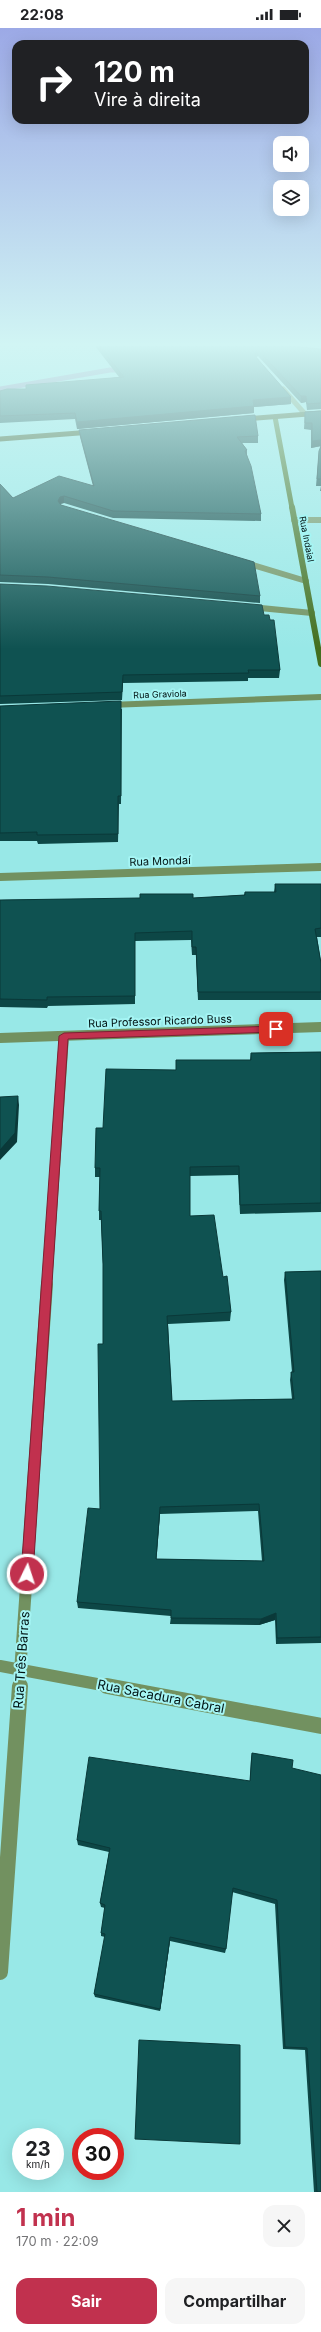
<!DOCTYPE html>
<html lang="pt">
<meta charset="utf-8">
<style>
:root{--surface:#fff;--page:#f6f6f6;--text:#202124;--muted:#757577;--accent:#c1314e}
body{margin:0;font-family:Inter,sans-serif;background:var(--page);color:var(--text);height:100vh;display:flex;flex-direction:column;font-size:15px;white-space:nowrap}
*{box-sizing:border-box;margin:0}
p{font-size:13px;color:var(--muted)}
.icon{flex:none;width:22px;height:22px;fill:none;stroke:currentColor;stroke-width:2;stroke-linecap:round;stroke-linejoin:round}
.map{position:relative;height:2164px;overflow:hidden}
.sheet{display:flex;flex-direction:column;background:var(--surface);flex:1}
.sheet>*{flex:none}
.hud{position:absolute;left:12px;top:12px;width:297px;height:84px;border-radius:12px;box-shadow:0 4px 16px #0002;background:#202124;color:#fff;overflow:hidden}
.buttons{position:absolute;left:273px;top:108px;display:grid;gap:8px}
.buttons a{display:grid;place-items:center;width:36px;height:36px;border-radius:8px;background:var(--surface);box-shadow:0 4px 16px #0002;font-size:20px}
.speed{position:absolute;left:12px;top:2100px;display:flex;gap:8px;font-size:20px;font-weight:700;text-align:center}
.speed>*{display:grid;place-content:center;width:52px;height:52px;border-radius:50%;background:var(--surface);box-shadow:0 4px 16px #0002;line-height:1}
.speed small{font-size:10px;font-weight:400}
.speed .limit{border:6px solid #d22;background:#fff;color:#111}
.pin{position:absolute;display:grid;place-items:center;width:34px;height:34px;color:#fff;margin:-17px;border-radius:8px;box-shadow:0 2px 6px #0006}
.me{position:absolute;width:44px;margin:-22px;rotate:4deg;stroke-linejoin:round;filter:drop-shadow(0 0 3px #0008)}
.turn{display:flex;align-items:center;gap:14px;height:84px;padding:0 16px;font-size:18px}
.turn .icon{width:52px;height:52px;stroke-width:2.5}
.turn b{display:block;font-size:28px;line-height:34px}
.round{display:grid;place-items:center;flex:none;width:42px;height:42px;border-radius:12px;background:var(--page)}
.summary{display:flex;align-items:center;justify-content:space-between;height:68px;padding:0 16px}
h1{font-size:24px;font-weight:700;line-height:30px;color:var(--accent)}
.action{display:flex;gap:8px;margin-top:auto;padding:8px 16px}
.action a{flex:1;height:46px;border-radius:12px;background:var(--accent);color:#fff;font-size:16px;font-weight:700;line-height:46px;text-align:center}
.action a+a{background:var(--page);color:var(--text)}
.status{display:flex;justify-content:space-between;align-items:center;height:28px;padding:0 20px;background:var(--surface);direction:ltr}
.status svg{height:11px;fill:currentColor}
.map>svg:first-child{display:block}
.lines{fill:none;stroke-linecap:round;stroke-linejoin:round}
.stream{stroke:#8d70a4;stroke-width:5}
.street-far5{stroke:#729160;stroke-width:5}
.street-far4{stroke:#729160;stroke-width:6}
.street-far3{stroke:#729160;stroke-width:8}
.street-far2{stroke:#729160;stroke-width:10}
.street-far1{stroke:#729160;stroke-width:12}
.street{stroke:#729160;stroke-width:16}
.secondary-far1{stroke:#426e1f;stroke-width:5}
.secondary{stroke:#426e1f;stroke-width:6}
.primary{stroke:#304f19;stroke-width:5}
.wall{fill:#0d4746;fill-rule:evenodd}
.shaded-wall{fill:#0a3939}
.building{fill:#0f5251;stroke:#0a3939;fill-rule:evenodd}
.route{fill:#c1314e;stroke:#7d2033}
.labels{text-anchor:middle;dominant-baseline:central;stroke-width:4;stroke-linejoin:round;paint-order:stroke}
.far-street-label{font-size:9px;fill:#001313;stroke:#a5f5f4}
.street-label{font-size:11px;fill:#001313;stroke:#a5f5f4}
.near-street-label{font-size:13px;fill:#001313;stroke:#a5f5f4}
</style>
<div class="status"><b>22:08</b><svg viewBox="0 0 49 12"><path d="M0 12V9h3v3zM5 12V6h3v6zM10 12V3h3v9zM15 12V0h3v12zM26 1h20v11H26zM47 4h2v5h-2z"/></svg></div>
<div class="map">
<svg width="321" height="2164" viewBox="0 0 321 2164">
<rect width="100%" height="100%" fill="#98e8e7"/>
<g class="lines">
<path class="stream" d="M0,361L110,342H126"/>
<path class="street-far5" d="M283,361L305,386"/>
<path class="street-far4" d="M294,492H321
M243,534L306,553
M250,579L312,585
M109,677L321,669"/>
<path class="street-far3" d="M0,849L321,839"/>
<path class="street-far2" d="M0,1010L321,999
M47,1257L64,1008"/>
<path class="street-far1" d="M0,1638L113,1659
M19,1659L47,1256"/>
<path class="street" d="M107,1658L321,1698
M0,1944L20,1658"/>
<path class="secondary-far1" d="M275,389L292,480"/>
<path class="secondary" d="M292,479L321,636"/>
<path class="primary" d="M243,391L321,385
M0,411L92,404"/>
</g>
<path class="wall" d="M95,318H292L321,321V381L307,382L306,374L301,375L258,328L256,329L291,369V376L254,379V385L77,401L75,391L0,395V363L26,361L119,349Z
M321,383V418L311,420V402L304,401L305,384Z
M79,402L258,408V415H242L247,422V427L261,486V493L113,490L64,475L60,476L61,477L260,568V575L48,556L0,554V456L13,470L93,458L80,409Z
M321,418V463H320L321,458H316L319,423Z
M0,556L264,587L270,592L280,642L279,650H248V653L123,655L122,672L0,676Z
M0,678L122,681L121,776H119L118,814L38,816L37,813H0Z
M275,856H321V909H317L321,935V972H198L196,927H192L191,912L135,913V976L48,978L47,980L0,979V872L193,870L244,867L245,864H274Z
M321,1024V1184L240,1186L238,1147L190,1148V1188L223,1249L231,1284L230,1293L168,1296L172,1373L292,1371L290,1352L291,1344H292L284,1252L285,1244L321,1243V1615L276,1616L275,1592L259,1597L170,1596L171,1588L78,1580L77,1574L100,1481L103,1316V1236L101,1192H99V1183L100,1149H95V1140L103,1100L175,1042L250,1032L251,1025ZM258,1483L262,1533L156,1531L160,1486Z
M252,1725L292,1740L321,2164H314L305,2022L283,2021L275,1876L232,1864L226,1921L225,1925L170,1913L160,1983L95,1969L94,1966L105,1909L101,1908V1905L105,1880L101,1879L100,1875L109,1824L78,1817L77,1812L250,1753L251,1731Z"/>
<path class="shaded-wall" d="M258,322V328L254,330L255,324Z
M301,368H306V374L301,375Z
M291,369V376L254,379V385L77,401V394L253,372Z
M321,412V418L311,420L312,413Z
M64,468V475L60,476L58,473L60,469Z
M18,1068L19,1077L17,1114L0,1132V1122Z
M160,1479V1486L156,1538V1531Z
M276,1585L275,1592L259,1597L261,1591Z
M170,1909V1913L160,1983V1981Z"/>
<path class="building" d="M99,318H292L321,321V375L307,376L306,368H301L258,322L255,324V328L291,369L253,372L254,378L77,394L75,385L0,388V363L7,361H26V357L124,349Z
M321,383V412L312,413V395H305V384Z
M255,387L258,408L237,409L247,422L245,423L251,438L261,486L113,483L64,468L60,469L58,473L61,477L254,534L260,568L48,549L0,547V456L13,470L59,448L94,458L79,402Z
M321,418V451H317L319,423Z
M0,556L47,558L262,577L264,587H269L270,592H274L280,642H248L249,645L123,647L122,664L0,668Z
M121,673V768H118V806L37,807V804L0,805V678Z
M275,856H321V900L315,901L321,935V964H198L196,919H192V903L135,905V968L47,969V972L0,971V872L140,870V866H193V870L245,867V864H276Z
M321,1024V1175L240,1177L239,1138L190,1139V1188L214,1187L223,1249L227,1248L231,1284L167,1288L172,1373L294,1371L291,1344H294L285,1244L321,1243V1609L277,1610L276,1585L261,1591L171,1590V1582L77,1574L88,1480L100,1481L98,1316H103V1236L101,1183H99L100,1140H95L96,1100H103L106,1041L176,1042V1032H251V1025ZM259,1476L264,1533L156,1531L160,1479Z
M18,1068L15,1105L0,1122V1069Z
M252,1725L293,1732L292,1740L321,1747V2164H317L307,2020L285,2019L277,1872L233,1860L226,1921L170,1909L160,1981L94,1966L105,1906L101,1905L105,1877L100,1875L110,1820L77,1812L89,1729L250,1753Z
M139,2012L240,2017V2116L135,2111Z"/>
<linearGradient id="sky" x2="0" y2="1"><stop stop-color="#9ca9e6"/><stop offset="0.51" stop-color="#d1f5f4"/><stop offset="1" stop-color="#d1f5f4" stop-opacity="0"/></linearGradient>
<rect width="321" height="621" fill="url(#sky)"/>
<path class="route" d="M276,998L280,1001L276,1004L68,1011L33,1546L31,1551L27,1553L23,1551L21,1546L59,1008L64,1005Z"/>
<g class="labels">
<g class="far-street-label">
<text transform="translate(307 511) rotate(79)">Rua Indaial</text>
<text transform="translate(160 666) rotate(-2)">Rua Graviola</text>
</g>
<g class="street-label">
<text transform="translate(160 833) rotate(-2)">Rua Mondaí</text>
<text transform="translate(160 993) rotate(-2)">Rua Professor Ricardo Buss</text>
</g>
<g class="near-street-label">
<text transform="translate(21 1632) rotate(-86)">Rua Três Barras</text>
<text transform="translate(161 1668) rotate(11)">Rua Sacadura Cabral</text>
</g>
</g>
</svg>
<div class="buttons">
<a><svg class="icon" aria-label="sound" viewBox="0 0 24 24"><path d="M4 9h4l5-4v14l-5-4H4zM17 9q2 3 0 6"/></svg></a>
<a><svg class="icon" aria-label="layers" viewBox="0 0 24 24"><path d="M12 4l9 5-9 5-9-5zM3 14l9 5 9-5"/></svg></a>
</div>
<div class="speed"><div>23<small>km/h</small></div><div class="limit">30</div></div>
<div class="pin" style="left:276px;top:1001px;background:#d93025"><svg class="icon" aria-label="arrive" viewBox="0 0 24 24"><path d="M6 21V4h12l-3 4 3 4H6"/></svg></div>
<svg class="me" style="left:27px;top:1546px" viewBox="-20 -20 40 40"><circle r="17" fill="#c1314e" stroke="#fff" stroke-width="3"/><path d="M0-11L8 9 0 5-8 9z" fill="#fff"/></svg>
<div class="hud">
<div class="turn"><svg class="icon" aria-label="right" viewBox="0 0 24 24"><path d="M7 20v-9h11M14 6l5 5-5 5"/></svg><div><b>120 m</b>Vire à direita</div></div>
</div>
</div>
<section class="sheet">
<div class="summary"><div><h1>1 min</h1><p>170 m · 22:09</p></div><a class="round"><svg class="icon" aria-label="close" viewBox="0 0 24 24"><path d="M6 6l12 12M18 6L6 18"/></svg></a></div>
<div class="action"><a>Sair</a><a>Compartilhar</a></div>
</section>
